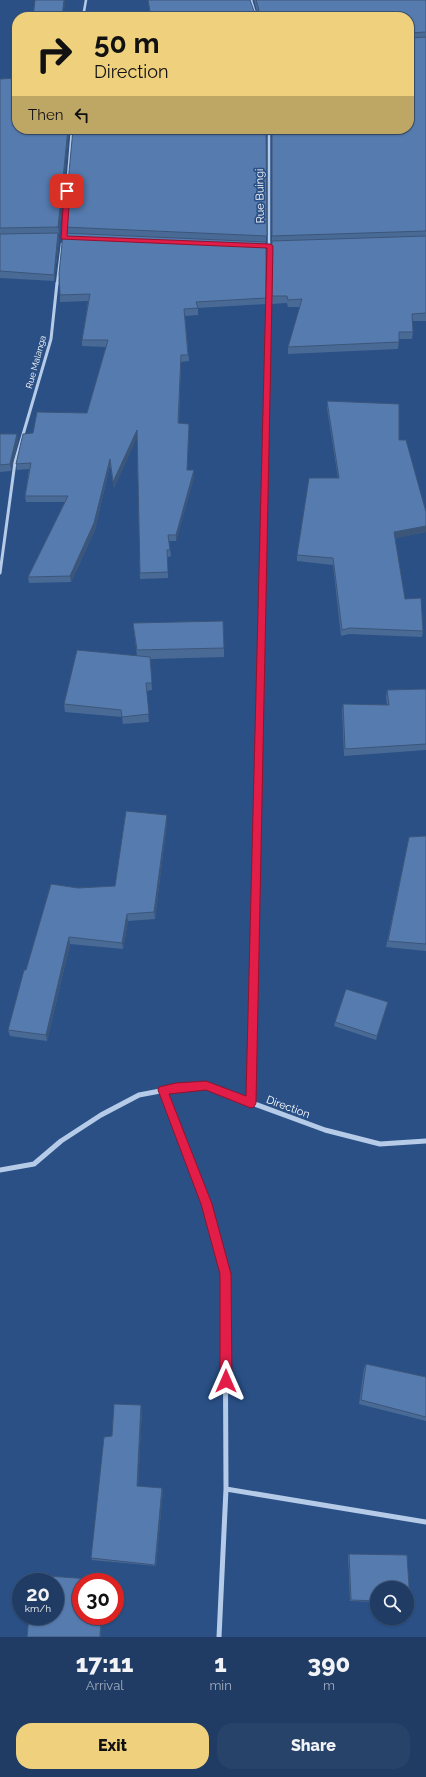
<!DOCTYPE html>
<style>
:root{--surface:#203c64;--page:#28436a;--text:#f1f3f6;--muted:#a2adbf;--line:#3d5678;--accent:#eed07d}
body{margin:0;font-family:Raleway,sans-serif;background:var(--page);color:var(--text);height:100vh;display:flex;flex-direction:column;font-size:15px;white-space:nowrap}
*{box-sizing:border-box;margin:0}
p{font-size:13px;color:var(--muted)}
.icon{flex:none;width:22px;height:22px;fill:none;stroke:currentColor;stroke-width:2;stroke-linecap:round;stroke-linejoin:round}
.map{position:relative;height:1637px;overflow:hidden}
.sheet{display:flex;flex-direction:column;background:var(--surface);flex:1}
.sheet>*{flex:none}
.hud{position:absolute;left:12px;top:12px;width:402px;height:122px;border-radius:16px;box-shadow:0 1px 3px #0004,0 0 0 1px var(--line);background:#eed07d;color:#111;overflow:hidden}
.controls{position:absolute;left:370px;top:1581px;display:grid;gap:8px}
.controls a{display:grid;place-items:center;width:44px;height:44px;border-radius:50%;background:var(--surface);box-shadow:0 1px 3px #0004,0 0 0 1px var(--line);font-size:20px}
.speed{position:absolute;left:12px;top:1573px;display:flex;gap:8px;font-size:20px;font-weight:700;text-align:center}
.speed>*{display:grid;place-content:center;width:52px;height:52px;border-radius:50%;background:var(--surface);box-shadow:0 1px 3px #0004,0 0 0 1px var(--line);line-height:1}
.speed small{font-size:10px;font-weight:400}
.speed .limit{border:6px solid #d22;background:#fff;color:#111}
.pin{position:absolute;display:grid;place-items:center;width:34px;height:34px;color:#fff;margin:-17px;border-radius:8px;box-shadow:0 2px 6px #0006}
.me{position:absolute;width:44px;margin:-22px;rotate:0deg;stroke-linejoin:round;filter:drop-shadow(0 0 3px #0008)}
.turn{display:flex;align-items:center;gap:14px;height:84px;padding:0 16px;font-size:18px}
.turn .icon{width:52px;height:52px;stroke-width:2.5}
.turn b{display:block;font-size:28px;line-height:34px}
.then{display:flex;align-items:center;height:38px;padding:0 16px;background:#0003;gap:8px;font-size:15px}
.eta{display:flex;justify-content:space-evenly;align-items:center;height:68px;text-align:center}
.eta b{font-size:24px;font-weight:800;line-height:28px}
.action{display:flex;gap:8px;margin-top:auto;padding:8px 16px}
.action a{flex:1;height:46px;border-radius:16px;background:var(--accent);color:#111;font-size:16px;font-weight:800;line-height:46px;text-align:center}
.action a+a{background:var(--page);color:var(--text)}
.map>svg:first-child{display:block}
.lines{fill:none;stroke-linecap:round;stroke-linejoin:round}
.street-far3{stroke:#b5cbe8;stroke-width:2.5}
.street-far2{stroke:#b5cbe8;stroke-width:3}
.street-far1{stroke:#b5cbe8;stroke-width:4}
.street{stroke:#b5cbe8;stroke-width:5}
.wall{fill:#4a6a96}
.shaded-wall{fill:#3c567a}
.building{fill:#567baf;stroke:#3c567a}
.route{fill:#e11d48;stroke:#92132f}
.labels{text-anchor:middle;dominant-baseline:central;stroke-width:3.5;stroke-linejoin:round;paint-order:stroke}
.far-street-label{font-size:9px;fill:#fff;stroke:#2a5086}
.street-label{font-size:11px;fill:#fff;stroke:#2a5086}
</style>
<div class="map">
<svg width="426" height="1637" viewBox="0 0 426 1637">
<rect width="100%" height="100%" fill="#2a5086"/>
<g class="lines">
<path class="street-far3" d="M251,0L256,17
M83,17L86,0
M269,129V284
M65,213L72,129
M57,284L62,244"/>
<path class="street-far2" d="M0,573L15,462L51,339L57,283
M261,639L269,283"/>
<path class="street-far1" d="M251,1083L261,638"/>
<path class="street" d="M163,1090L207,1204L225,1274L226,1489
M251,1103V1082
M0,1170L34,1164L61,1141L101,1115L139,1095L176,1088L206,1086L325,1130L380,1144L426,1141
M219,1637L226,1489L426,1522"/>
</g>
<path class="wall" d="M148,0L254,11L257,13V12L254,0H426V321H412L413,332L412,339H399L398,349L288,354V347L300,307H288L287,303L272,304V129L409,17H150Z
M0,79L69,131L59,234H58L59,240L54,281L0,278Z
M266,129V304L198,308V315L185,316L189,361L181,362L179,423L189,430L187,470L194,477L176,541H169L171,556L168,557V578L140,579L137,437L114,488L110,465L95,530L71,582L29,583L28,577L65,502H26L25,496L29,469L17,470L16,464L33,433L87,413L106,347L82,346V340L88,301L60,302V295L64,233V227Z
M327,401L399,440L426,512V532L395,538L405,599L423,631L422,637L349,634L341,636L333,565L297,561V555L338,478L327,408Z
M0,434L18,441L11,471L0,472Z
M133,623L224,648V657L150,659L152,690L146,691L149,722L123,724L122,717L65,712L64,704L137,656Z
M426,689V750L344,756L342,711L343,704L387,705L386,697L387,690Z
M167,822L155,919L128,921L123,949L70,944L47,1041L10,1036L8,1030L26,970L78,888L115,886Z
M426,836V951L386,947L409,837Z
M388,1002L376,1040L334,1026L335,1022Z
M366,1364L426,1377V1421L359,1404L364,1368Z
M141,1405L142,1408L138,1486L163,1490L156,1566L92,1560L91,1558L112,1436Z
M349,1554L407,1555L410,1602H407V1588H377V1602L350,1601L348,1555Z"/>
<path class="shaded-wall" d="M64,0H65L64,17H62Z
M68,129H69V131L59,234L58,227Z
M58,233L59,240L54,281V275Z
M181,355V362L178,430V423Z
M137,430L138,436L114,488L113,482Z
M17,434L18,441L11,471L10,464Z
M110,459V465L95,530L71,582L70,576Z
M194,470V477L176,541V535Z
M426,526V532L393,539L394,532Z
M167,815V822L155,919L154,912Z
M127,914L128,921L123,949L122,943Z
M69,937L70,944L47,1041L46,1035Z
M141,1405L142,1408L138,1488L137,1486Z
M162,1488L163,1490L156,1566L155,1565Z
M101,1616H103L101,1637H100Z"/>
<path class="building" d="M35,0H64L62,17H33Z
M148,0H250L254,11L257,13L259,10L256,0H426V32L410,33L409,34V17H151Z
M409,37L410,38L426,37V231L272,236V129H409Z
M17,78V129H68L58,227L0,228V79Z
M73,129H266L267,236L64,227Z
M58,233L54,275L0,271V234Z
M63,233L266,242V298L196,302L198,308L184,309L188,355H181L178,423L189,424L187,470H194L176,535H168L170,550H167L168,572L140,573L137,430L113,482L110,459L94,523L70,576L28,577L68,496H25L31,463L16,464L23,434L33,433L37,412L87,413L108,340H82L90,294L60,295L59,274Z
M426,236V313L412,314L413,332H399V342L288,347L302,299L288,300L287,296H272V241Z
M327,401L399,404V440H406L426,512V526L394,532L405,599L421,598L423,631L350,628L342,630L333,558L297,555L309,478H339Z
M0,434H17L10,464L0,465Z
M223,621L224,648L137,650L133,623Z
M77,650L150,657L152,683H146L149,714L122,717L121,710L64,704Z
M426,689V744L345,749L343,704L389,705L387,690Z
M126,811L167,815L154,912L127,914L122,943L69,937L46,1035L8,1030L24,970H26L51,884L78,888L115,886Z
M426,836V944L388,941L409,837Z
M346,989L388,1002L377,1036L335,1022Z
M366,1364L426,1377V1417L361,1400Z
M114,1404L141,1405L137,1486L162,1488L155,1565L91,1558L104,1437L112,1436Z
M349,1554L407,1555L410,1602L407,1601V1588H377V1601L351,1600Z
M34,1575L104,1580V1582H81V1616H101L100,1637H27L29,1616H55V1582H33Z"/>
<path class="route" d="M67,189L70,191L67,236L270,244L273,246L256,1103L254,1107L251,1108L206,1090L169,1094L212,1204L231,1274L232,1381L230,1385L226,1387L222,1385L220,1381V1274L201,1204L158,1090L159,1087L176,1083L206,1081L246,1096L267,248L61,239L64,191Z"/>
<g class="labels">
<g class="far-street-label">
<text transform="translate(36 362) rotate(-75)">Rue Malanga</text>
</g>
<g class="street-label">
<text transform="translate(260 196) rotate(-91)">Rue Buingi</text>
<text transform="translate(288 1107) rotate(20)">Direction</text>
</g>
</g>
</svg>
<div class="controls">
<a><svg class="icon" aria-label="search" viewBox="0 0 24 24"><circle cx="10" cy="10" r="6"/><path d="M15 15l6 6"/></svg></a>
</div>
<div class="speed"><div>20<small>km/h</small></div><div class="limit">30</div></div>
<div class="pin" style="left:67px;top:191px;background:#d93025"><svg class="icon" aria-label="arrive" viewBox="0 0 24 24"><path d="M6 21V4h12l-3 4 3 4H6"/></svg></div>
<svg class="me" style="left:226px;top:1381px" viewBox="-20 -20 40 40"><path d="M0-17L14 15 0 8-14 15z" fill="#e11d48" stroke="#fff" stroke-width="4"/></svg>
<div class="hud">
<div class="turn"><svg class="icon" aria-label="right" viewBox="0 0 24 24"><path d="M7 20v-9h11M14 6l5 5-5 5"/></svg><div><b>50 m</b>Direction</div></div>
<div class="then">Then<svg class="icon" aria-label="left" viewBox="0 0 24 24"><path d="M17 20v-9H6M10 6l-5 5 5 5"/></svg></div>
</div>
</div>
<section class="sheet">
<div class="eta">
<div><b>17:11</b><p>Arrival</p></div>
<div><b>1</b><p>min</p></div>
<div><b>390</b><p>m</p></div>
</div>
<div class="action"><a>Exit</a><a>Share</a></div>
</section>
